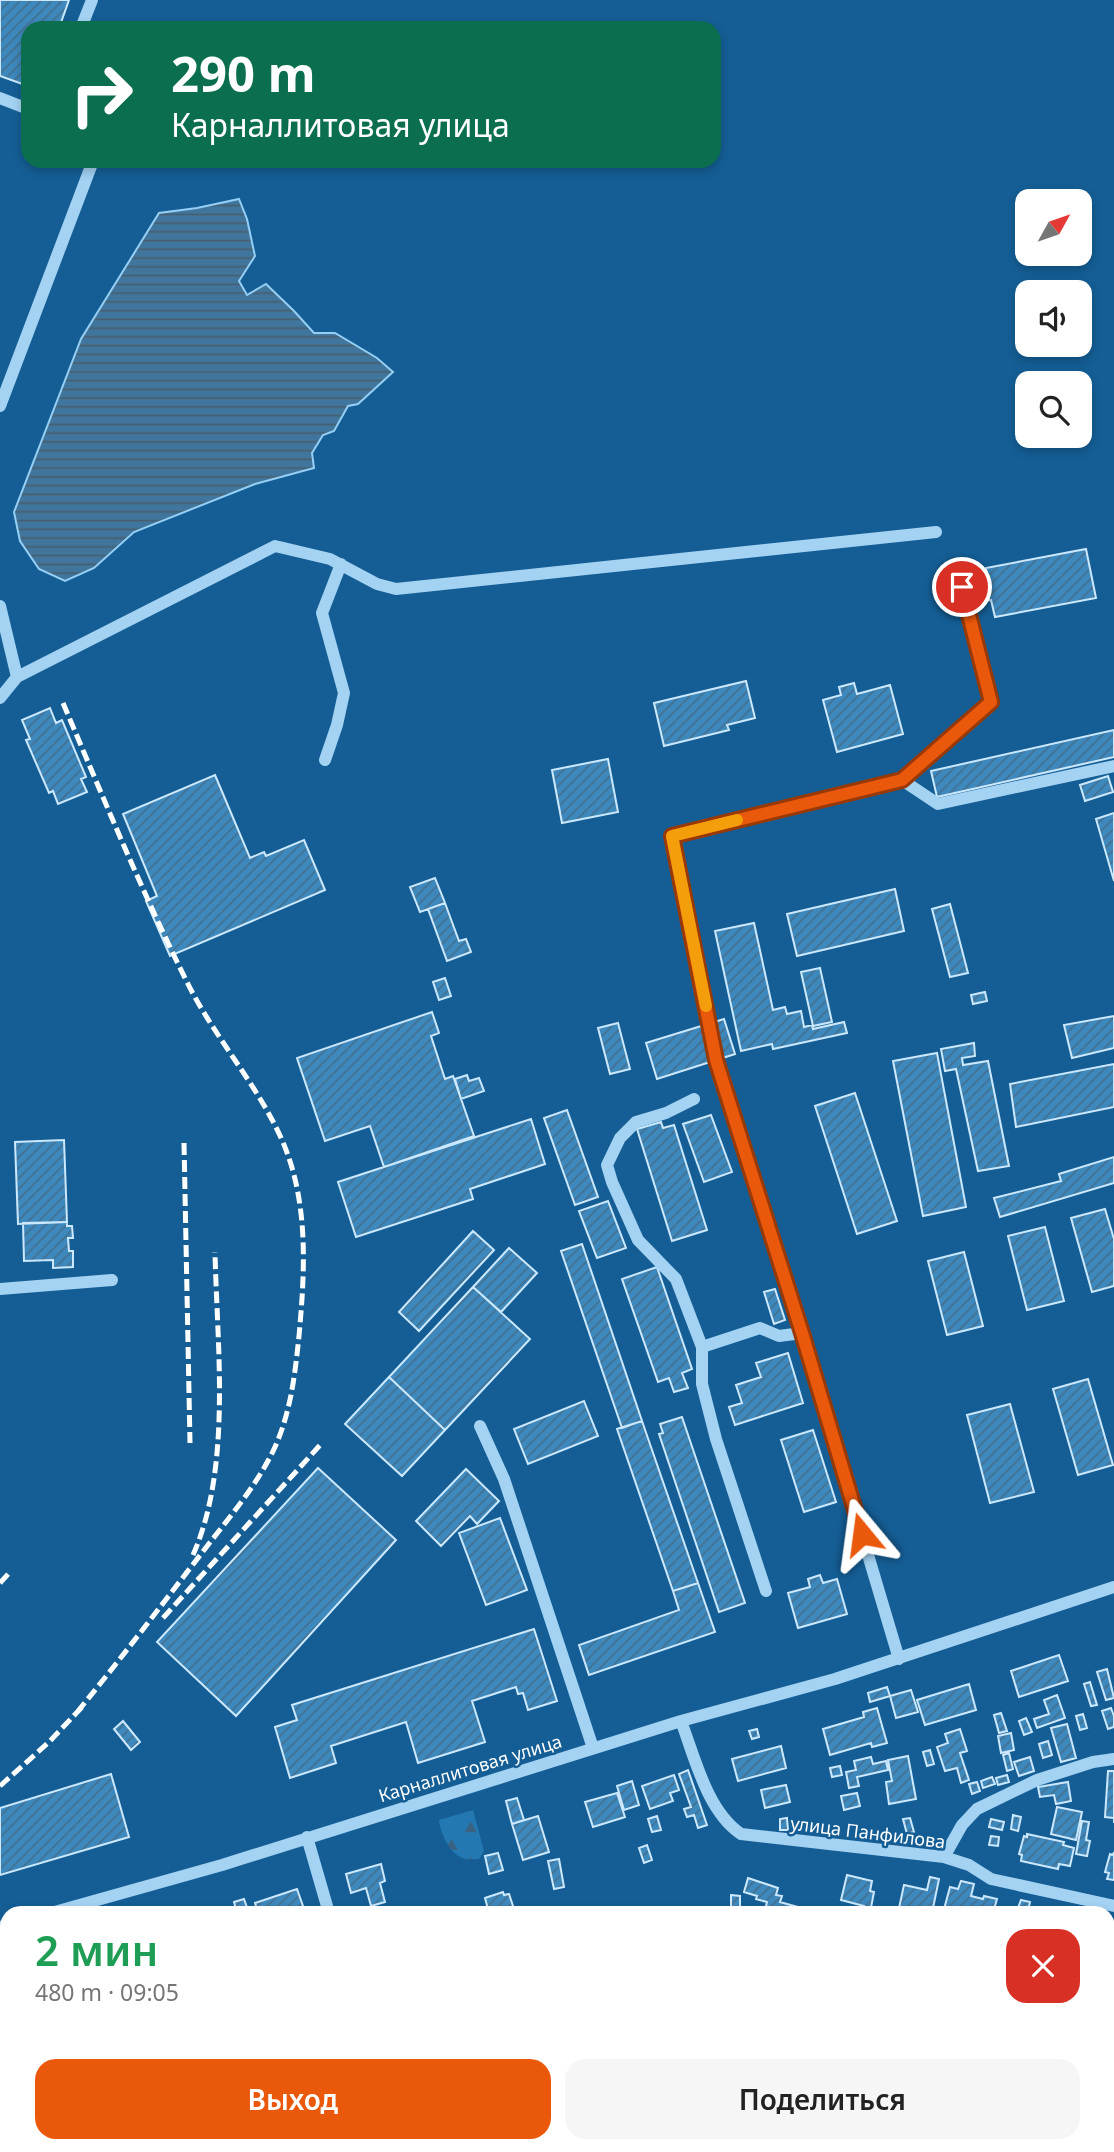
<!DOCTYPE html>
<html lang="ru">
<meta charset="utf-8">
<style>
:root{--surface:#fff;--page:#f6f6f6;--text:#222;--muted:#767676;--accent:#ea580c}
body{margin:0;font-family:"Noto Sans",sans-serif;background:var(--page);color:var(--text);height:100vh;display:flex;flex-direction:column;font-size:26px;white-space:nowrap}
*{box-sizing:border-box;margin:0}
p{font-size:23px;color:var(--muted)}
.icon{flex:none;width:38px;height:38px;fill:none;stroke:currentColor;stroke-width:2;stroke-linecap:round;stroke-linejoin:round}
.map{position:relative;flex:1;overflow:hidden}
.details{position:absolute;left:0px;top:1906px;width:1115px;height:247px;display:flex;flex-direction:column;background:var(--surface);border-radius:21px 21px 0 0;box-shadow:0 4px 10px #0003}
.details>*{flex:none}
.top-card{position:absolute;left:21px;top:21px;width:700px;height:147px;border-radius:21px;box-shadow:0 4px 10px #0003;background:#0b6e4f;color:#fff;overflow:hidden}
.needle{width:46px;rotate:50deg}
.controls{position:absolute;left:1015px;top:189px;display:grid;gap:14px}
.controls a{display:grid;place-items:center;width:77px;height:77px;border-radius:14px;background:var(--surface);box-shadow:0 4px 10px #0003;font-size:35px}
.pin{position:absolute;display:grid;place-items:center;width:60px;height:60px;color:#fff;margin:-30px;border:4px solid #fff;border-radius:50%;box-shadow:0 2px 7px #0007}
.me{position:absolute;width:77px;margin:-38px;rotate:344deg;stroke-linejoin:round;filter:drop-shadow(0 0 5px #0008)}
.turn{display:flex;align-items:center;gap:24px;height:147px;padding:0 35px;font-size:32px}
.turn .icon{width:91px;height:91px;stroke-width:2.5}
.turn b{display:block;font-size:49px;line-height:60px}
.round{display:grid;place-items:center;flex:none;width:74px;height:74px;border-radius:21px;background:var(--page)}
.headline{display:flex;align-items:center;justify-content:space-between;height:119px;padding:0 35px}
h1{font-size:42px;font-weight:600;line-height:52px;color:#1e9e55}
.primary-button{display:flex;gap:14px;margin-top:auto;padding:14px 35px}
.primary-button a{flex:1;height:80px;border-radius:21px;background:var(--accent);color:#fff;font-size:28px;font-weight:600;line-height:80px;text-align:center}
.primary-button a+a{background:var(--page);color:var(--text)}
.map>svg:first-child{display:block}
.forest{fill:url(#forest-firs)}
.water{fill:url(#water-rules);stroke:#95cff5;stroke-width:2}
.building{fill:url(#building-hatch);stroke:#cbe8fd;stroke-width:2}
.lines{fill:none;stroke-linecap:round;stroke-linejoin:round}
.minor{stroke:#a3d2f2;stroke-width:12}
.rail{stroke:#fff;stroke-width:5;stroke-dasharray:12 5;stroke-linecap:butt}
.route-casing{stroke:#983908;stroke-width:18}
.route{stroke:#ea580c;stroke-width:12}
.slow{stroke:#f59e0b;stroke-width:12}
.labels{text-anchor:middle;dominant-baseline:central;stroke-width:5;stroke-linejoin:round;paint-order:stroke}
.street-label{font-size:18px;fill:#fff;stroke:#145e95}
</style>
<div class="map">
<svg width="1114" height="2152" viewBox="0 0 1114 2152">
<defs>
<pattern id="forest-firs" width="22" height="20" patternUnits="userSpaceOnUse" patternTransform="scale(1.75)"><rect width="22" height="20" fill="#2378b2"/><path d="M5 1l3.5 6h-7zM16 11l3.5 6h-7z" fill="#38627f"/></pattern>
<pattern id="water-rules" width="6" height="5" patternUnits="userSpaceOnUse" patternTransform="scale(1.75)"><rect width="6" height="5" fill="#40769d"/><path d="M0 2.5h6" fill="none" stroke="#475f70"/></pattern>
<pattern id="building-hatch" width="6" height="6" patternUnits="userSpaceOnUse" patternTransform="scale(1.75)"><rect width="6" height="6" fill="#3d88bd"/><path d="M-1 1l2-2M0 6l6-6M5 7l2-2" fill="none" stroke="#437090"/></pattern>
</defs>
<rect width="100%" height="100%" fill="#145e95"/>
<path class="forest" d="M473,1810L484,1851L479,1859C474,1859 466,1860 462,1858C448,1851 441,1834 439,1820Z
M7,2117V2146H221V2152H0V2135L3,2134Z"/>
<path class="water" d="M239,199L247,219L255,256L239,281L247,295L266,284L294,311L314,333H335L377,358L393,372L358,404L348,406L334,431L323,435L312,453L314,468L255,484L134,532L94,568L65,581L39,569L20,541L14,512L81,339L159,213L197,208Z"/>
<path class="building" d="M0,0H69L59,28H28V86L0,76Z
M1086,549L1096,598L995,617L991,600L980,602L977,586L989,584L986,568Z
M746,681L755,718L727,725L729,730L664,746L654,703Z
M854,683L857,694L890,685L903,734L837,752L823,700L841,695L839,687Z
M50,708L56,723L62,720L86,777L81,779L87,792L58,804L53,791L49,793L26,740L30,739L22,720Z
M1114,730V757L937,797L931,771Z
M608,759L618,812L562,823L552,770Z
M215,775L250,858L264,852L266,856L304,840L325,890L170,956L146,901L157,896L123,814Z
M1108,776L1113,792L1085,801L1080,785Z
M1114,813V881L1096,819Z
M435,878L445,903L420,912L410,887Z
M895,889L904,931L797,956L787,914Z
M445,903L459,941L466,939L471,952L447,961L428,909Z
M950,904L968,973L950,977L932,909Z
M754,923L773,1010L785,1007L787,1014L801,1011L804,1027L812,1025L813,1029L844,1022L847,1033L773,1049L772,1044L741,1051L715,931Z
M820,968L832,1022L813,1026L801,972Z
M445,978L451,996L439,1000L433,982Z
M985,992L987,1001L973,1004L971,995Z
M432,1012L439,1033L431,1036L445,1079L453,1076L474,1136L384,1167L370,1126L325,1141L297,1058Z
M1114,1016V1048L1072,1058L1064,1025Z
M724,1019L735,1054L657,1079L646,1043Z
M618,1023L630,1069L610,1074L598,1028Z
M974,1043L975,1056L962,1058L963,1065L988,1061L1009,1166L978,1171L956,1069L945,1071L941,1049Z
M937,1053L966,1207L923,1216L893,1061Z
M1114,1064V1107L1016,1127L1010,1084Z
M467,1075L469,1081L479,1078L484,1091L461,1099L455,1079Z
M855,1093L897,1221L857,1234L815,1106Z
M567,1110L598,1197L575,1205L544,1118Z
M711,1115L732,1172L704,1182L683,1124Z
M531,1119L545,1164L470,1189L473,1199L356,1237L338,1182Z
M661,1122L663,1128L674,1125L707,1230L672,1241L637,1129Z
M64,1140L67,1222L18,1224L15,1142Z
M1114,1157V1183L1000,1217L994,1198L1061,1181L1059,1174Z
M608,1201L626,1248L597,1258L579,1211Z
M1105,1209L1114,1239V1286L1092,1292L1071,1218Z
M67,1222V1226H72L73,1238H68L69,1251H73V1267L53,1268V1260L24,1261L23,1223Z
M1045,1227L1064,1301L1027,1310L1008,1236Z
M473,1231L494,1250L419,1331L399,1312Z
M582,1244L642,1421L622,1428L561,1251Z
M509,1248L537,1273L501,1312L473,1287Z
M964,1252L983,1326L947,1335L928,1261Z
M657,1267L692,1369L682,1373L688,1388L674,1392L669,1378L658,1382L622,1279Z
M473,1287L530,1339L445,1430L389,1377Z
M775,1289L785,1320L774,1324L764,1292Z
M788,1353L803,1403L735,1425L729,1407L742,1403L736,1385L761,1377L756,1363Z
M389,1377L445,1430L402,1476L345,1424Z
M1088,1379L1113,1465L1078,1475L1053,1389Z
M584,1401L598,1436L528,1464L514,1429Z
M1010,1404L1034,1492L990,1503L967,1415Z
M682,1417L745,1603L719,1612L659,1434L663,1433L660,1424Z
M642,1421L698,1583L673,1591L617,1429Z
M813,1430L836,1502L804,1512L781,1440Z
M318,1468L396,1540L236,1716L157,1642Z
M466,1469L499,1501L477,1524L470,1516L441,1546L416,1521Z
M500,1518L527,1590L486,1605L459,1533Z
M820,1575L823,1583L837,1579L847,1614L798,1628L788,1593L810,1587L808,1579Z
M698,1583L715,1632L589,1675L579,1645L679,1610L673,1591Z
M534,1629L557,1701L528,1710L523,1693L518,1694L516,1687L472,1701L485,1742L418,1763L406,1722L331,1746L336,1763L290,1778L275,1727L297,1720L292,1705Z
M1059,1655L1068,1681L1019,1697L1011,1671Z
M1107,1669L1114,1698L1106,1700L1097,1672Z
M1090,1682L1097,1705L1091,1706L1084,1684Z
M969,1684L976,1710L925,1725L917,1700Z
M887,1687L890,1696L870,1702L868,1693Z
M911,1690L918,1712L896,1718L890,1696Z
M1057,1695L1065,1718L1037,1728L1034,1719L1049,1714L1044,1700Z
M877,1708L887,1743L872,1747L871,1743L830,1755L823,1729L864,1717L863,1712Z
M1111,1708L1114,1716V1727L1108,1729L1102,1711Z
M1001,1713L1007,1731L999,1733L994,1715Z
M1083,1714L1087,1728L1080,1730L1076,1716Z
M1026,1718L1032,1732L1024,1735L1019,1721Z
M123,1721L140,1742L131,1750L114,1729Z
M1067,1724L1076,1758L1061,1762L1051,1728Z
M757,1729L759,1737L752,1739L749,1731Z
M960,1729L967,1751L960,1753L969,1780L961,1783L957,1768L945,1771L937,1747L948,1743L945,1734Z
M1011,1733L1014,1750L1001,1753L998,1736Z
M1048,1741L1052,1755L1043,1758L1039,1744Z
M781,1746L786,1768L738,1781L732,1759Z
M930,1750L934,1764L927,1766L923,1752Z
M1009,1753L1013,1769L1007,1771L1003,1755Z
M908,1756L916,1799L889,1804L886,1782L892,1781L888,1760Z
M871,1757L873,1764L886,1761L888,1770L857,1777L859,1786L849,1788L846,1772L856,1770L854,1761Z
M1030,1757L1034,1771L1019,1776L1014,1762Z
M840,1766L842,1775L832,1777L830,1768Z
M688,1770L707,1825L698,1828L694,1815L687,1817L684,1809L691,1807L679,1774Z
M1108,1771H1114V1823V1818L1105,1817Z
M111,1774L129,1837L0,1875V1808Z
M674,1775L679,1790L670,1793L673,1801L650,1809L642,1786Z
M1007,1775L1009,1782L998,1785L996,1778Z
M992,1777L995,1784L983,1788L981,1781Z
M632,1781L639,1805L624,1810L617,1786Z
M977,1782L980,1791L972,1794L969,1784Z
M1068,1782L1071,1801L1056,1804L1054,1795L1040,1797L1038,1787Z
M786,1785L790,1802L765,1808L761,1790Z
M617,1793L625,1817L593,1827L585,1802Z
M857,1793L860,1806L844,1810L841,1796Z
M517,1798L524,1820L512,1824L506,1801Z
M1057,1807L1082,1812L1076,1840L1051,1834Z
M1013,1815L1021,1817L1018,1831L1011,1829Z
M538,1816L549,1852L523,1860L512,1824Z
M657,1816L661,1830L652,1832L648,1819Z
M787,1818L788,1830H780V1819Z
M910,1818L914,1832L907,1834L903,1819Z
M991,1819L1004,1822L1002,1830L989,1827Z
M1082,1821L1089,1822L1086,1840L1090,1841L1087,1856L1076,1854Z
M1027,1834L1064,1842L1063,1845L1074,1848L1070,1866L1059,1864L1058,1869L1021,1861L1022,1855L1019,1854L1024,1836L1027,1837Z
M991,1836L999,1837L998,1846L989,1845Z
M647,1845L652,1860L644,1863L639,1848Z
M1114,1852V1880L1107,1879L1109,1873L1105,1872L1110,1854L1113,1855Z
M498,1853L503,1870L489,1874L485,1856Z
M559,1859L564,1887L554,1889L548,1861Z
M381,1864L385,1881L380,1883L385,1902L371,1906L366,1888L351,1893L346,1874Z
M847,1875L872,1881L870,1891L874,1892L870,1913H854V1911L862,1913L864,1906L841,1900Z
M930,1877L939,1879L932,1913H914L899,1908L904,1885L927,1890Z
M748,1878L778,1888L776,1895L782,1896L780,1902L805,1909L804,1913H783V1911L766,1906L767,1902L756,1899L757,1896L744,1892Z
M961,1881L974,1884L971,1896L983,1899L984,1896L997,1899L993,1913H943L950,1887L958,1889Z
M297,1889L304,1909L293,1913H258L255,1903Z
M503,1892L504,1895L509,1894L515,1912L509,1913L508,1908L489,1913L485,1898Z
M731,1895L740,1896V1913H731Z
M244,1899L249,1913H237L234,1902Z
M1021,1900L1030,1902L1028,1911L1033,1913H1016Z
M1108,1929L1114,1931V1953L1108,1952Z
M1113,2099L1114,2100V2151L1108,2150L1112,2130L1108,2129Z
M319,2146H326L347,2152H317Z
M425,2146H467L466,2152H423Z
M695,2146H717L715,2152Z
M759,2146H782L780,2152H757Z"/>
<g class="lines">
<path class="minor" d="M81,28L92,0
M0,98L28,109
M0,406L93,161
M0,606L17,677L0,698
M17,677L275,546L330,559L377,584L396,589L936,532
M325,760L337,725L344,693L322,613L341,564
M902,780L938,804L1114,766
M694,1099L666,1113L636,1122L620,1138L607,1165L612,1182L638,1240L676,1279L702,1347V1384L716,1439L766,1591
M0,1289L112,1280
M702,1347L760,1328L779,1336L802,1333
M480,1426L504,1479L593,1748
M899,1659L802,1333L716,1060L672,836L902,780L991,702L962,587
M681,1721C695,1758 707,1811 741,1834L944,1857L969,1865L991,1879L1114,1906
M307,1837L329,1913
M944,1857L962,1825L977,1809L1037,1780L1093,1762L1114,1759
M51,1913L222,1865L681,1721L835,1679L1114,1587
M0,1927L7,1925
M0,1973L7,1976
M1108,2082L1114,2083
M604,2146L635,2152"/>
<path class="rail" d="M63,703C103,797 142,892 188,984C215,1038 257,1084 282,1140C309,1202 305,1270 299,1336C295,1374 291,1411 275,1447C257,1486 227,1520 201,1554C160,1607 120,1660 78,1711
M184,1143L190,1443
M193,1555C232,1467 217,1347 215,1252
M0,1583L10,1572
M163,1618L322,1443
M0,1786L49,1742L83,1706"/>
</g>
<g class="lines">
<defs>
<path id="route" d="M862,1534L802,1333L716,1060L672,836L902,780L991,702L962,587"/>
</defs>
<use href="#route" class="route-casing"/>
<use href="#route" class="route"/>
<path class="slow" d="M706,1006L672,836L737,820"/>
</g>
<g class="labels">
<g class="street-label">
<text transform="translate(470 1768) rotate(-17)">Карналлитовая улица</text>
<text transform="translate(868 1832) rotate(7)">улица Панфилова</text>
</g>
</g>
</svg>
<div class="controls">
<a><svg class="needle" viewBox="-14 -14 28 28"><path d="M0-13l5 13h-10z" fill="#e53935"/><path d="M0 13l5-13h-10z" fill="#767676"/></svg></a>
<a><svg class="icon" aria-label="sound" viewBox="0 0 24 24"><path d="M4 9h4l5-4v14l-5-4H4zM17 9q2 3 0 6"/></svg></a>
<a><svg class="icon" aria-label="search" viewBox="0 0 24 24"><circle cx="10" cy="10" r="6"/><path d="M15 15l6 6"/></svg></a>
</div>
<div class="pin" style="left:962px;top:587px;background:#d93025"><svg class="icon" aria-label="arrive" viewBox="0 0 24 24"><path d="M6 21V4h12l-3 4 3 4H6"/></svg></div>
<svg class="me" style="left:862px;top:1534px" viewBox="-20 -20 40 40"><path d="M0-17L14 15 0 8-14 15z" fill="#ea580c" stroke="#fff" stroke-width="4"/></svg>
<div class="top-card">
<div class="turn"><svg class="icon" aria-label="right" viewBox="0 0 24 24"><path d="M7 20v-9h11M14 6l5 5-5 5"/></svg><div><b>290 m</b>Карналлитовая улица</div></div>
</div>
<section class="details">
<div class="headline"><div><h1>2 мин</h1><p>480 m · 09:05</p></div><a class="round" style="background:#d93025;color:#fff"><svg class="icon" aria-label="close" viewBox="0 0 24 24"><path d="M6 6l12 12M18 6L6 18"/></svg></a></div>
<div class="primary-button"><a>Выход</a><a>Поделиться</a></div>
</section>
</div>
